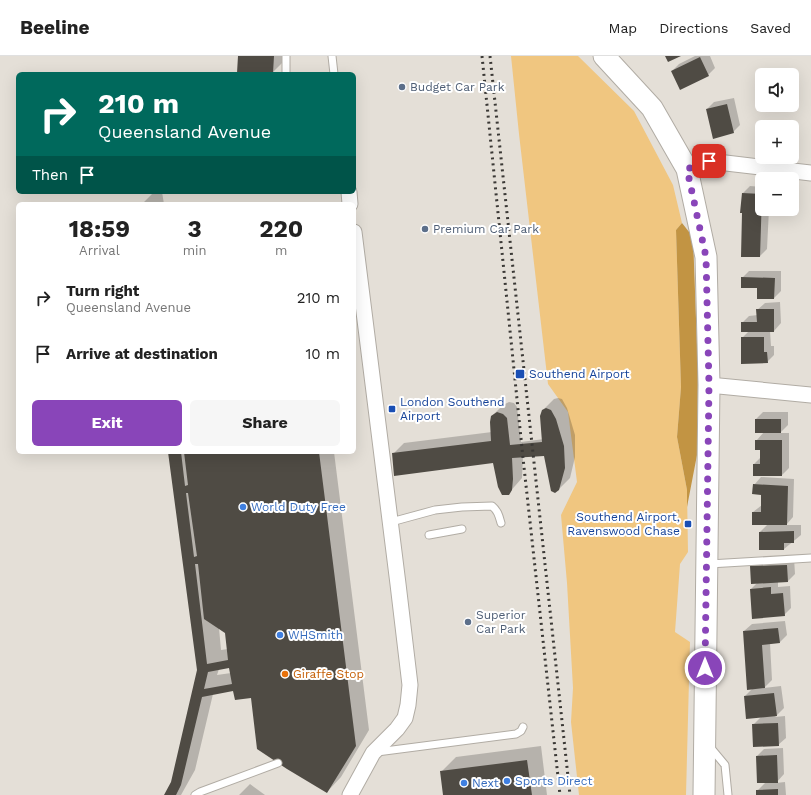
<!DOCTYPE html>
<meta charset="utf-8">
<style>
:root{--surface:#fff;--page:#f6f6f6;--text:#222;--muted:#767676;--line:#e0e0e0;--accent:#8945b9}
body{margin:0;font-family:"Work Sans",sans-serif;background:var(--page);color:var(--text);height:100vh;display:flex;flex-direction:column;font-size:15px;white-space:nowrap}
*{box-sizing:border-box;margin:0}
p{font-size:13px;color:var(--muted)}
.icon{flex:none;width:22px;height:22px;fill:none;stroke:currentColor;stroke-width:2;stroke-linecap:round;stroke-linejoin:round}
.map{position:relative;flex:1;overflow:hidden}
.panel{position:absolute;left:16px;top:146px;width:340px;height:252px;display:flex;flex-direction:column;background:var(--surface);border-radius:6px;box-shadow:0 4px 16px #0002}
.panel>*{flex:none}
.top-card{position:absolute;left:16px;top:16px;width:340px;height:122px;border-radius:6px;box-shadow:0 4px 16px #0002;background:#00695c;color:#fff;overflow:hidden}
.buttons{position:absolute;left:755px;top:12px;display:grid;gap:8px}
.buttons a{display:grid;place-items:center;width:44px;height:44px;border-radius:6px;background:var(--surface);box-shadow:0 4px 16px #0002;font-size:20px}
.pin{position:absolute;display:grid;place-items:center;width:34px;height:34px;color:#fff;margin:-17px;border-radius:8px;box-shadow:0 2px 6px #0006}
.me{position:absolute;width:44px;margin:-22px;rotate:0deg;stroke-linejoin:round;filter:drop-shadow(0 0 3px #0008)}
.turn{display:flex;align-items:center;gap:14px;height:84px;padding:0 16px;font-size:18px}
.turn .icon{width:52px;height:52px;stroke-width:2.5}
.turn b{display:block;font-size:28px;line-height:34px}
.then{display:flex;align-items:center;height:38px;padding:0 16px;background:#0003;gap:8px;font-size:15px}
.eta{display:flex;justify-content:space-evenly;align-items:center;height:68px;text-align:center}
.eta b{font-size:24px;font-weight:700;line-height:28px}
.cta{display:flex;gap:8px;margin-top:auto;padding:8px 16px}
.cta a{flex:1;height:46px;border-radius:6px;background:var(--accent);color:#fff;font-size:16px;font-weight:700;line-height:46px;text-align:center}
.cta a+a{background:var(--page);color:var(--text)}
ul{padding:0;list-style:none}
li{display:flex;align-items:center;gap:12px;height:56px;padding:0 16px}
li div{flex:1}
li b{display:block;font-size:15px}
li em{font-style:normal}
header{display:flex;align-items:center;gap:24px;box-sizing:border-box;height:56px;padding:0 20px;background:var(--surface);border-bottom:1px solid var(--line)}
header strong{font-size:19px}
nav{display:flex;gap:22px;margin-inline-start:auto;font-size:14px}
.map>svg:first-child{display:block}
.green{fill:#f0c680}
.forest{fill:#c29443}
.shadow{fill:#0003;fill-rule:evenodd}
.building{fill:#4f4b44;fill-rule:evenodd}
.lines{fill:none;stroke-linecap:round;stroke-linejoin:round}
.lane-casing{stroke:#b1aca4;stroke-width:9}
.street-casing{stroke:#b1aca4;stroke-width:17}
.secondary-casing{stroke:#b1aca4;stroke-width:23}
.lane{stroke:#fff;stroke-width:7}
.street{stroke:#fff;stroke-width:15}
.secondary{stroke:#fff;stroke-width:21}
.rail{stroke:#3a3835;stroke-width:3;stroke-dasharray:2 4;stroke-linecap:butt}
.route{stroke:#8945b9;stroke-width:7;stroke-dasharray:0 12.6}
.service-dot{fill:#5c6f8a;stroke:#fff;stroke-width:1.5}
.transit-dot{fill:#1a4fb4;stroke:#fff;stroke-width:1.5}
.shop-dot{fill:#3f7fe0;stroke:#fff;stroke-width:1.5}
.food-dot{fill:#e8710a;stroke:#fff;stroke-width:1.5}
.labels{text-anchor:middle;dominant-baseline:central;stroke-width:4;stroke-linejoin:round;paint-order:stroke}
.service-label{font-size:12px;fill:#4e5e75;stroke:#fff;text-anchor:start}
.transit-label{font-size:12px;fill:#164399;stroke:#fff;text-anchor:start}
.shop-label{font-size:12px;fill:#366cbe;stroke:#fff;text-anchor:start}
.food-label{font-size:12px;fill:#c56008;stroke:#fff;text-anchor:start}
</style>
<header>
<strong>Beeline</strong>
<nav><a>Map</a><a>Directions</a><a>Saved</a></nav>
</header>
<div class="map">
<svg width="811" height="739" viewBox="0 0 811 739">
<rect width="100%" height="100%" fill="#e4dfd7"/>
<path class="green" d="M511,0H578L634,55L673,129L682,167L676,174L681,331L677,381L687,434L688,496L680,508L675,576L690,586L686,739H579L571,666L573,632L567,527L561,459L577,426L568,356L548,328L519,78Z"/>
<path class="forest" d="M682,167L693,181L698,316L697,399L687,451V434L677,381L681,331L676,174Z"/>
<path class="shadow" d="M239,0H284V5L273,16Z
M695,0H710L715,12L708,19L672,15L679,8Z
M734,42L740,69L733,76L707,53L714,46Z
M750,130L762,131V153H769L767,193L760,200H742L743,137Z
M162,136L164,148H142L152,138Z
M749,215H781V235L774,242L742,222Z
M780,246L781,267L774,275H770L771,290H774V299L767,306L742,282L749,275L742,267L749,260L758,259L757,254L765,247Z
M558,342L562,343L567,352L575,379V401L570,422L559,433L545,397L523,400L522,422L508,438L493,406L393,398L404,387L492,376V360L503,349L509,346L514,347L517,351L521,386L544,383L543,354L554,343Z
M763,356H788V369L780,377H789V412L782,419L754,408L761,401V393L756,385L764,376L756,363Z
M169,396H334L369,674L341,721L327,736L252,641L234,634L213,638L195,714L181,739H165L172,726L198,614ZM219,572L226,576L228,593L221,594ZM230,611L231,617L217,619L219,613Z
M761,421L794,423L793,461L786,469H801V479L784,493L760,476L768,468L753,456L762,449V438L754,429Z
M794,502L795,518L788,525L778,526V531L790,530L791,552L784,559L751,533L757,527L751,511L758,504Z
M785,565L787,579L780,586L770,587L772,624L764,632L781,630L784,652L775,661L785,660L786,682L778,689L753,669L761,661L745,640L753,632L744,575L752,568Z
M541,690L547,739H444L441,716L456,701Z
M783,692L784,718L776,727L785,726L786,739H757V735L766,726L757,700L764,693Z
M250,728L265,739H239Z"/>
<path class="building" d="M238,0H274L273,17H237Z
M665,0H681L668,6Z
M700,1L709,20L680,34L671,15Z
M727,48L734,77L713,83L706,53Z
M742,137L762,138L760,201H741L742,157H740Z
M741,221L775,222L774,243H757V232H741Z
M756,253H774V276H741V266H757Z
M741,281H764V296H767L768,307L741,308Z
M546,352L551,354L556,363L564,390L565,412L559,434L555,437L551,435L544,400L512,402L513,423L512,434L509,439H502L498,431L493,407L394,420L392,397L491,385L490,366L491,360L497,356L503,358L507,362L510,389L542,386L540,360L542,354Z
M755,363H781V377H755Z
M755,384H782V420H753V408H760V394H755Z
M168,396H181L185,430L188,429L184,396H319L356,690L327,737L287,713L257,693L251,642L235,644L233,635L202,641L181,729L176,739H164L171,726L197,614ZM186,437H188L197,500L194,501ZM195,508H198L204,563L225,577L228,604L207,608ZM229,612L232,628L204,633L208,616Z
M753,428L788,430L787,469H752V456H761V439L752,438Z
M794,475V487H784V494H759V476Z
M787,509L788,526L751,528L750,510Z
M771,531V538L783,537L785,560L752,563L750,533Z
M778,572L780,587L762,589L765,632L747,634L743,575Z
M774,637L777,660L746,663L744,640Z
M778,667L779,690L753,691L752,668Z
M777,699L778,727H757L756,700Z
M527,704L532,739H443L440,715Z
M778,733V739H756V734Z"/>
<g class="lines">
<defs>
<path id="lane" d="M286,0V16
M332,0L334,18
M391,466L435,454L462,451L492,450C498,455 499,460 501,467
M429,479L462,473
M709,508L811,502
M710,691L725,709L728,739
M377,696L516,678L521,675L523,671
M195,739L200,736L278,707"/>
<path id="street" d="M687,113L709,105L811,117
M349,136L350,148
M709,329L811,339
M350,739L373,697L397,673L405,662L408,649L410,629L398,528L354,176"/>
<path id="secondary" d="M604,0L652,52L687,113L706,201L709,329L704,739"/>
</defs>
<use href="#lane" class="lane-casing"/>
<use href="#street" class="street-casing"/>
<use href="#secondary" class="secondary-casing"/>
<use href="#lane" class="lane"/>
<use href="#street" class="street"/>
<use href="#secondary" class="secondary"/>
<path class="rail" d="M482,0L523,402L560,739
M490,0L570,739"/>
</g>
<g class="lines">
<path class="route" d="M705,612L709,329L706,201L687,113L709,105"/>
</g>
<g class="service-dot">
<circle cx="402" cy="31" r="4"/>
<circle cx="425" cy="173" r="4"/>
<circle cx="468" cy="566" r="4"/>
</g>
<g class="transit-dot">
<rect x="515" y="313" width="10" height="10" rx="2"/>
<rect x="388" y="349" width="8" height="8" rx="2"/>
<rect x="684" y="464" width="8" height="8" rx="2"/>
</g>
<g class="shop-dot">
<circle cx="243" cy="451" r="4"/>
<circle cx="280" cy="579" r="4"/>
<circle cx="507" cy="725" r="4"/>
<circle cx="464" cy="727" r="4"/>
</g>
<circle class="food-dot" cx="285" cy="618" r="4"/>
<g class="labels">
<g class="service-label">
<text x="410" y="31">Budget Car Park</text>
<text x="433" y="173">Premium Car Park</text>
<text x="476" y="559">Superior<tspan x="476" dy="14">Car Park</tspan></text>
</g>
<g class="transit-label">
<text x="529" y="318">Southend Airport</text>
<text x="400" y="346">London Southend<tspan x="400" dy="14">Airport</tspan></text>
<text x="680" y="461" text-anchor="end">Southend Airport,<tspan x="680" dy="14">Ravenswood Chase</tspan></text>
</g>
<g class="shop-label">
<text x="251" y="451">World Duty Free</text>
<text x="288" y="579">WHSmith</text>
<text x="515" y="725">Sports Direct</text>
<text x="472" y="727">Next</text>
</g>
<g class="food-label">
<text x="293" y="618">Giraffe Stop</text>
</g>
</g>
</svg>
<div class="buttons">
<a><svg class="icon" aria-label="sound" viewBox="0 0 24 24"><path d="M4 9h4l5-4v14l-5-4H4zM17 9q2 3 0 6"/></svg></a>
<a>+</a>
<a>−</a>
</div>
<div class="pin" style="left:709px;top:105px;background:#d93025"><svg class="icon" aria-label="arrive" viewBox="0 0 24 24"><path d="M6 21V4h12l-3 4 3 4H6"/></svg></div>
<svg class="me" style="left:705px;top:612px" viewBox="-20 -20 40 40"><circle r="17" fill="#8945b9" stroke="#fff" stroke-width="3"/><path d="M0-11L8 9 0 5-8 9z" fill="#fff"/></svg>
<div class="top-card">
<div class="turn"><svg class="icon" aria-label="right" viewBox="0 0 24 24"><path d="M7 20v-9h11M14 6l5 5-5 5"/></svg><div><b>210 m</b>Queensland Avenue</div></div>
<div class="then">Then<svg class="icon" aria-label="arrive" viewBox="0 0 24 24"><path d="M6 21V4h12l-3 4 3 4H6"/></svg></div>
</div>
<section class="panel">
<div class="eta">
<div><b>18:59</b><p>Arrival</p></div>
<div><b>3</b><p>min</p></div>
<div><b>220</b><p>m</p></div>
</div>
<ul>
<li><svg class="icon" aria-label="right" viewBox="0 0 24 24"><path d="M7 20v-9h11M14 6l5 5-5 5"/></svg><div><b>Turn right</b><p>Queensland Avenue</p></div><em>210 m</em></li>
<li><svg class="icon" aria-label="arrive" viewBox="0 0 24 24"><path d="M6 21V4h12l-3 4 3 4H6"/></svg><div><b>Arrive at destination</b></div><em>10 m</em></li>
</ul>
<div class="cta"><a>Exit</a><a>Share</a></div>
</section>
</div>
